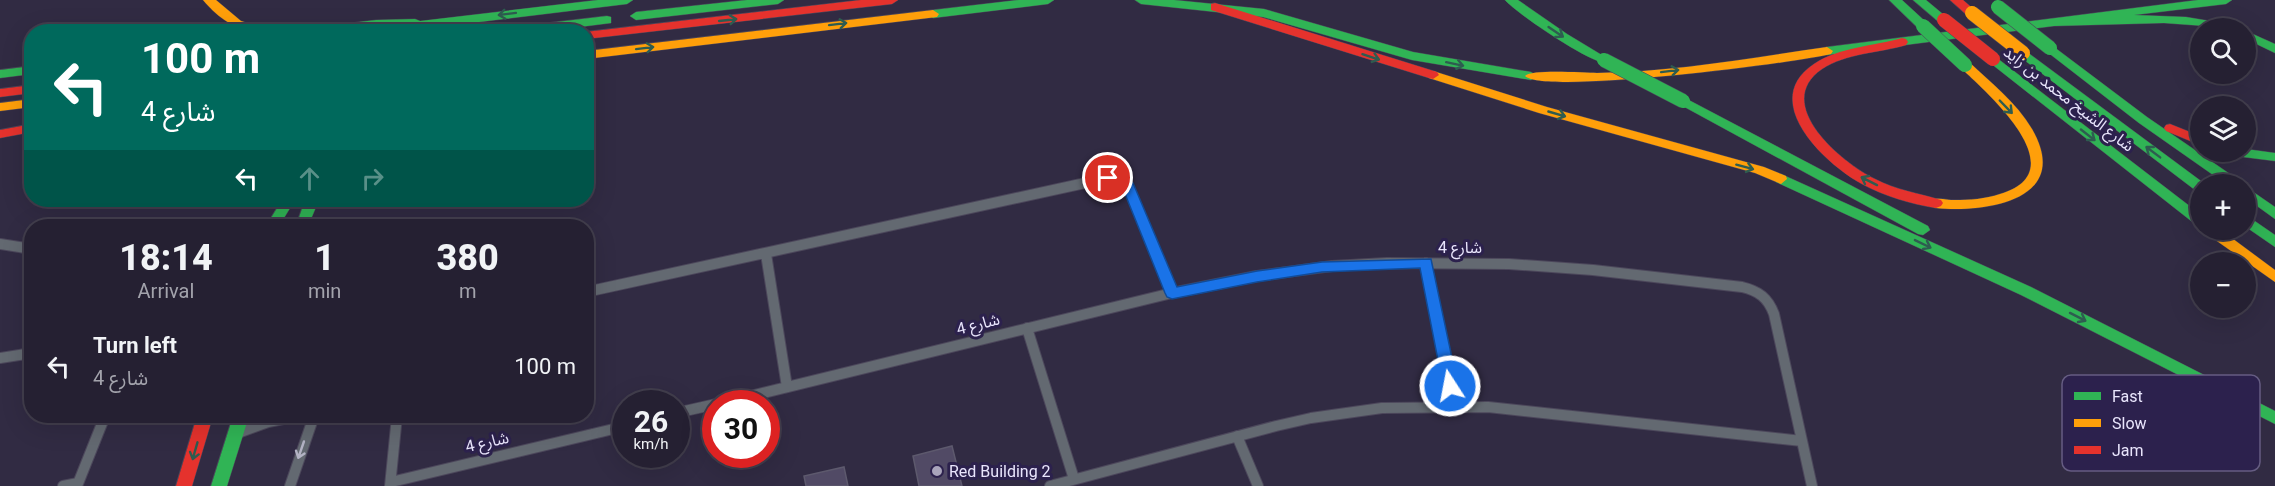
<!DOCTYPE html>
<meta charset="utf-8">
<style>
:root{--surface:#252032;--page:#2d283a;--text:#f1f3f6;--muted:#a3a3ac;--line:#423e4d}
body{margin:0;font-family:Roboto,"Noto Sans Arabic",sans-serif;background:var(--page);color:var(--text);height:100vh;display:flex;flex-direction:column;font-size:22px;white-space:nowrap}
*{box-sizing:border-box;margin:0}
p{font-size:20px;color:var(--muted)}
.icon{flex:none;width:33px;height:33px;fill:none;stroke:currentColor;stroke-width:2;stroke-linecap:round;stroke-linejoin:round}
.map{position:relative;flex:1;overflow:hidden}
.panel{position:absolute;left:24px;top:219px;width:570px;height:204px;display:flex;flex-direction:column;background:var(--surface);border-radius:24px;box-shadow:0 6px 24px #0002,0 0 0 2px var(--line)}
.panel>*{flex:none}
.banner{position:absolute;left:24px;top:24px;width:570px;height:183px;border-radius:24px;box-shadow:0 6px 24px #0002,0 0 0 2px var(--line);background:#00695c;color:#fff;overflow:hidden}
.controls{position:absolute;left:2190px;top:18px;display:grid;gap:12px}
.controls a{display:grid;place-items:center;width:66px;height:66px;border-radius:50%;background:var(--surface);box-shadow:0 6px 24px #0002,0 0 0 2px var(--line);font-size:30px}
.speed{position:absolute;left:612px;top:390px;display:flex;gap:12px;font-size:30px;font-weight:700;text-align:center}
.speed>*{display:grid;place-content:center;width:78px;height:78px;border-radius:50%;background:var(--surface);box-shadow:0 6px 24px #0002,0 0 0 2px var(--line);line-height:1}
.speed small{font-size:15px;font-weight:400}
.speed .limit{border:9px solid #d22;background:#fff;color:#111}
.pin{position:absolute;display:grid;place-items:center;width:51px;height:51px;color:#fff;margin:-26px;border:3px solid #fff;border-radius:50%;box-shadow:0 2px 6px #0007}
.me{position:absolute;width:66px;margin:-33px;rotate:349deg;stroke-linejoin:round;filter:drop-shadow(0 0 4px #0008)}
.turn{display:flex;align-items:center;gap:21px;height:126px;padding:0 18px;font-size:27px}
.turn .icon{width:78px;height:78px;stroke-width:2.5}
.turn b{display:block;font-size:42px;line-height:51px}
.lanes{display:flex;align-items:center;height:57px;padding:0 18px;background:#0003;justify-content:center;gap:30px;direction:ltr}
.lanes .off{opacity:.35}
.eta{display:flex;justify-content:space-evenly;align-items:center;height:102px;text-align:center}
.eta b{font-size:36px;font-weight:800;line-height:42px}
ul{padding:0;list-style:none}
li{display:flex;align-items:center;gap:18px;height:90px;padding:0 18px}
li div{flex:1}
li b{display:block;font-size:22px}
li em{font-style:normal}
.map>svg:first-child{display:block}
.building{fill:#514a65;stroke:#5d596d;stroke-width:1.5}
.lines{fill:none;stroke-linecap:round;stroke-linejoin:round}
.street-casing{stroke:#4c475b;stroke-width:12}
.fast-casing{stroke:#4c475b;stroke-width:1}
.slow-casing{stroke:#4c475b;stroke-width:1}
.jam-casing{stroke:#4c475b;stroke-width:1}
.street{stroke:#636971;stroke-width:10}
.fast{fill:#30b455;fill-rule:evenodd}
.slow{fill:#ff9f0a;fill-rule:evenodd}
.jam{fill:#e5322d;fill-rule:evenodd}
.fast-bridge-casing{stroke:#4c475b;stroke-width:15;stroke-linecap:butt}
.slow-bridge-casing{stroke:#4c475b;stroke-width:15;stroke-linecap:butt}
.jam-bridge-casing{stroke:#4c475b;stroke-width:15;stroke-linecap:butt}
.fast-bridge{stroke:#30b455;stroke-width:14}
.slow-bridge{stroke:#ff9f0a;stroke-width:14}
.jam-bridge{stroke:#e5322d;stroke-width:14}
.oneway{stroke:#2e5c50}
.oneway2{stroke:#b3b3c4}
.route{fill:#1a73e8;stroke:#114b97;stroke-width:1.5}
.poi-dot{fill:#a9a4bb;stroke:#2c214d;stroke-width:2}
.labels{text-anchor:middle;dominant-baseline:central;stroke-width:6;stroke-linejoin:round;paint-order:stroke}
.street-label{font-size:16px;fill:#e9e5fc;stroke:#2c214d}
.poi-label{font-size:16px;fill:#e9e5fc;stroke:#2c214d;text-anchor:start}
.key{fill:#2c214d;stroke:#655c82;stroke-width:1.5}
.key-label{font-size:16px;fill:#e9e5fc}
</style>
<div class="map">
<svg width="2275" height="486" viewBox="0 0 2275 486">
<rect width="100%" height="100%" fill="#312b43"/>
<path class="building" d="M952,446L962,486H919L913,456Z
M844,467L848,486H806L804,476Z"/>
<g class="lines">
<defs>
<path id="street" d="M0,244L32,249
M766,254L787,387
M1426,263L1455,406
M586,292L1108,178L1120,180L1128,186L1172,293
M1027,328L1074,479
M0,358L32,353
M718,404L1172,293L1257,276L1332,266L1387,263L1509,264L1593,270L1742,287C1759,291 1768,298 1774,314L1812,486
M676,413L716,404
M235,434L268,422L298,416
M1237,436L1258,486
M391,482L626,426
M63,486L78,483
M77,486L105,416
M290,486L314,416
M390,486L397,416
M1050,486L1276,426L1311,418L1382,408L1488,407L1802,441"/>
<path id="fast" d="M598,0H633L627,4L397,32H303L308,28L376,20L415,19L420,21Z
M747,0H784L778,4L636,20L630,16L636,12Z
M1019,0H1054L1048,4L933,18L927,14L933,10Z
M1135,0H1174L1264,9L1413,52L1531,72L1537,76L1531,80L1412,60L1263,17L1141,4Z
M1505,0H1518L1567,34L1610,60L1608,63C1594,66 1516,13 1505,0Z
M1889,0H1902L1927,23V29H1919Z
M1913,0H1926L1950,20L1948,23H1940Z
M2198,0H2232L2226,4L2134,15L2186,17L2228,24L2233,28L2164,23L2054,26L1827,55L1821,51L1827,47Z
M607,16L611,17V23L540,32H500L505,28Z
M2246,31L2275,44V53L2246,39Z
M2050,44L2147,117L2240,181L2241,184H2226L2139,123L2046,51L2044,48Z
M2023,49L2205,184H2200V192L2195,190L2019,56L2017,53L2019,50Z
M1993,55L2200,214V226L2195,224L1989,62L1987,59Z
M32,66V74L0,78V70Z
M1683,97L1928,226L1930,230L1923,235L1918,234L1679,104L1677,101Z
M2246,149L2275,153V161L2235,156L2229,152H2246Z
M1781,174L2031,287L2275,411V424L2021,295L1776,182L1775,179L1776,176Z
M2246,187L2275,207V219L2246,198Z
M282,200H295L279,226H266Z
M305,200H319L308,226H296Z
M2246,215L2275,235V247L2246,227Z
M233,416H249L227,486H211Z"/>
<path id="slow" d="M203,0H216L241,21L275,32C243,32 225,26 203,0Z
M933,10L939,14L937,17L586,59V51Z
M1827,47L1833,51L1831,54C1795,63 1544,95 1525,76C1532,69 1584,73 1597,73C1674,72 1751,58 1827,47Z
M1965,61L1969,62C1991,83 2016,102 2032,129C2073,200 1986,213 1936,208L1931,206L1929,203L1931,200C1939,197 1947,200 1954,200C1970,200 1985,199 2000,194C2078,171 1987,93 1961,68L1959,65Z
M1433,71L1547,107L1764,167L1786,176L1787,179L1781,184L1755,173L1539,113L1429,78L1427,75Z
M32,99V107L0,111V103Z
M2206,230H2221L2275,270V282L2207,234Z"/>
<path id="jam" d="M861,0H898L892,4L586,39L585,32Z
M1950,0H1963L1978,13L1976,16H1968Z
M1215,3L1437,72L1439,75L1433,79L1429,78L1211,10V4Z
M1902,38L1906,39L1908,42L1906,45C1879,53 1846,53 1822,69C1771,104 1842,163 1875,179C1896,190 1918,193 1941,200L1943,203L1941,206L1936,208C1911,204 1884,196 1862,184C1825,164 1758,101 1814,64C1839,47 1874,46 1902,38Z
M32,85V93L0,97V89Z
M32,124V132L0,138V130Z
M2170,124L2200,136V145L2166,131L2164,128L2166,125Z
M197,416H213L192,486H176Z"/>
</defs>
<use href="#street" class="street-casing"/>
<use href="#fast" class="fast-casing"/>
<use href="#slow" class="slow-casing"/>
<use href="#jam" class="jam-casing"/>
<use href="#street" class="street"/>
<use href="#fast" class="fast"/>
<use href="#slow" class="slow"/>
<use href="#jam" class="jam"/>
<defs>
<path id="fast-bridge" d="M1998,7L2050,48
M1923,26L1965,65
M1604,60L1683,101"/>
<path id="slow-bridge" d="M1972,13L2023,53"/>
<path id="jam-bridge" d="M1944,20L1993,59"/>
</defs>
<use href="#fast-bridge" class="fast-bridge-casing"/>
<use href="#slow-bridge" class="slow-bridge-casing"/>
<use href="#jam-bridge" class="jam-bridge-casing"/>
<use href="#fast-bridge" class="fast-bridge"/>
<use href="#slow-bridge" class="slow-bridge"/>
<use href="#jam-bridge" class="jam-bridge"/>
</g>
<defs><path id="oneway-shaft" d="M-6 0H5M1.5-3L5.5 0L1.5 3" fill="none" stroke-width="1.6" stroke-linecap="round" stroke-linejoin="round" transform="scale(1.5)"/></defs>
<g class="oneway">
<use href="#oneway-shaft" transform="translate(507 14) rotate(173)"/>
<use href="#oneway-shaft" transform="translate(728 20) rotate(-6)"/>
<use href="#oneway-shaft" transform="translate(838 24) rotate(-7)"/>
<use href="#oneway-shaft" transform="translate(1556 32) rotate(34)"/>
<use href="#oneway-shaft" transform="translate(645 48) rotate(-7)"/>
<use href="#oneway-shaft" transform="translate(1371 57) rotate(18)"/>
<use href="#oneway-shaft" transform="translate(1455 64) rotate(12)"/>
<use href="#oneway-shaft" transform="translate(1670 71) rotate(-7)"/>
<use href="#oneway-shaft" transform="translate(2006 107) rotate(46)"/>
<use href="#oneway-shaft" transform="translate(1557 114) rotate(16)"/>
<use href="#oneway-shaft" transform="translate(2088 135) rotate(38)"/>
<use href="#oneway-shaft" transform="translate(2153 152) rotate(-143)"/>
<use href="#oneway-shaft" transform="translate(1745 167) rotate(15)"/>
<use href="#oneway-shaft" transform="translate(1869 181) rotate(-153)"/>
<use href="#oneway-shaft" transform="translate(1923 244) rotate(26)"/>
<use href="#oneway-shaft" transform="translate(2078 317) rotate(27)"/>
<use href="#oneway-shaft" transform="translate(195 451) rotate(106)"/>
</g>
<use class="oneway2" href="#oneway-shaft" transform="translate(301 450) rotate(109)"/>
<path class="route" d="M1108,173L1125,177L1133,183L1177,287L1257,271L1322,262L1431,259L1458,386L1456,390L1450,392L1445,390L1443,386L1420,268L1322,272L1257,282L1172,299L1167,297L1165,293L1123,189L1116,184L1104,181L1102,178Z"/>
<circle class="poi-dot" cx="937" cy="471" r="6"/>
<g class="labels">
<g class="street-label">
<text transform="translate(2069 99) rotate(38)">شارع الشيخ محمد بن زايد</text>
<text x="1460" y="247">شارع 4</text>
<text transform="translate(978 324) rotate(-14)">شارع 4</text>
<text transform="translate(487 442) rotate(-13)">شارع 4</text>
</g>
<g class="poi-label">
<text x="949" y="471">Red Building 2</text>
</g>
</g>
<rect x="2062" y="375" width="198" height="96" rx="9" class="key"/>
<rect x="2074" y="392" width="27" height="8" fill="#30b455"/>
<rect x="2074" y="419" width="27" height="8" fill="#ff9f0a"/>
<rect x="2074" y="446" width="27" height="8" fill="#e5322d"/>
<g class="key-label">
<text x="2112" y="402">Fast</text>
<text x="2112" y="429">Slow</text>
<text x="2112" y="456">Jam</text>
</g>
</svg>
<div class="controls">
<a><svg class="icon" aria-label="search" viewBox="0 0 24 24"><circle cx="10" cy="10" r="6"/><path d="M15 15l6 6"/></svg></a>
<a><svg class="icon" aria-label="layers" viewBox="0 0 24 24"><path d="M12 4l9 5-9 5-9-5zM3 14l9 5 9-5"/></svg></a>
<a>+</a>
<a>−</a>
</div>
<div class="speed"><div>26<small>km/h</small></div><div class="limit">30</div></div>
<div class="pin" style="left:1108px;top:178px;background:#d93025"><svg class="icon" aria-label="arrive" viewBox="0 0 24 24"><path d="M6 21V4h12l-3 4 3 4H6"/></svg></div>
<svg class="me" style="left:1450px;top:386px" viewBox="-20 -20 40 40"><circle r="17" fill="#1a73e8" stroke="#fff" stroke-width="3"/><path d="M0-11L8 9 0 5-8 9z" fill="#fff"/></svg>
<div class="banner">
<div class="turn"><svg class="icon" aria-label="left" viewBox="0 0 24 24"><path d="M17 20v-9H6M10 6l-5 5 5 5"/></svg><div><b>100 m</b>شارع 4</div></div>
<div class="lanes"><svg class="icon" aria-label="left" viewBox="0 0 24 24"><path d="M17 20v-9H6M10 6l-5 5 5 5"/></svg><svg class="icon off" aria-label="ahead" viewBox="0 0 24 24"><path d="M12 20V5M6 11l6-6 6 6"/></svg><svg class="icon off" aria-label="right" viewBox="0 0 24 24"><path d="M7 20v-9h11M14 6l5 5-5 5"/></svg></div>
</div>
<section class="panel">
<div class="eta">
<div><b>18:14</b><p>Arrival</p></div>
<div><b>1</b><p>min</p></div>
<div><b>380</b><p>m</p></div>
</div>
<ul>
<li><svg class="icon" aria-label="left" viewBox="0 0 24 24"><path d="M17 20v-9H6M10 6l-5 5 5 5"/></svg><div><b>Turn left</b><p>شارع 4</p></div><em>100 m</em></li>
</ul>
</section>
</div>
